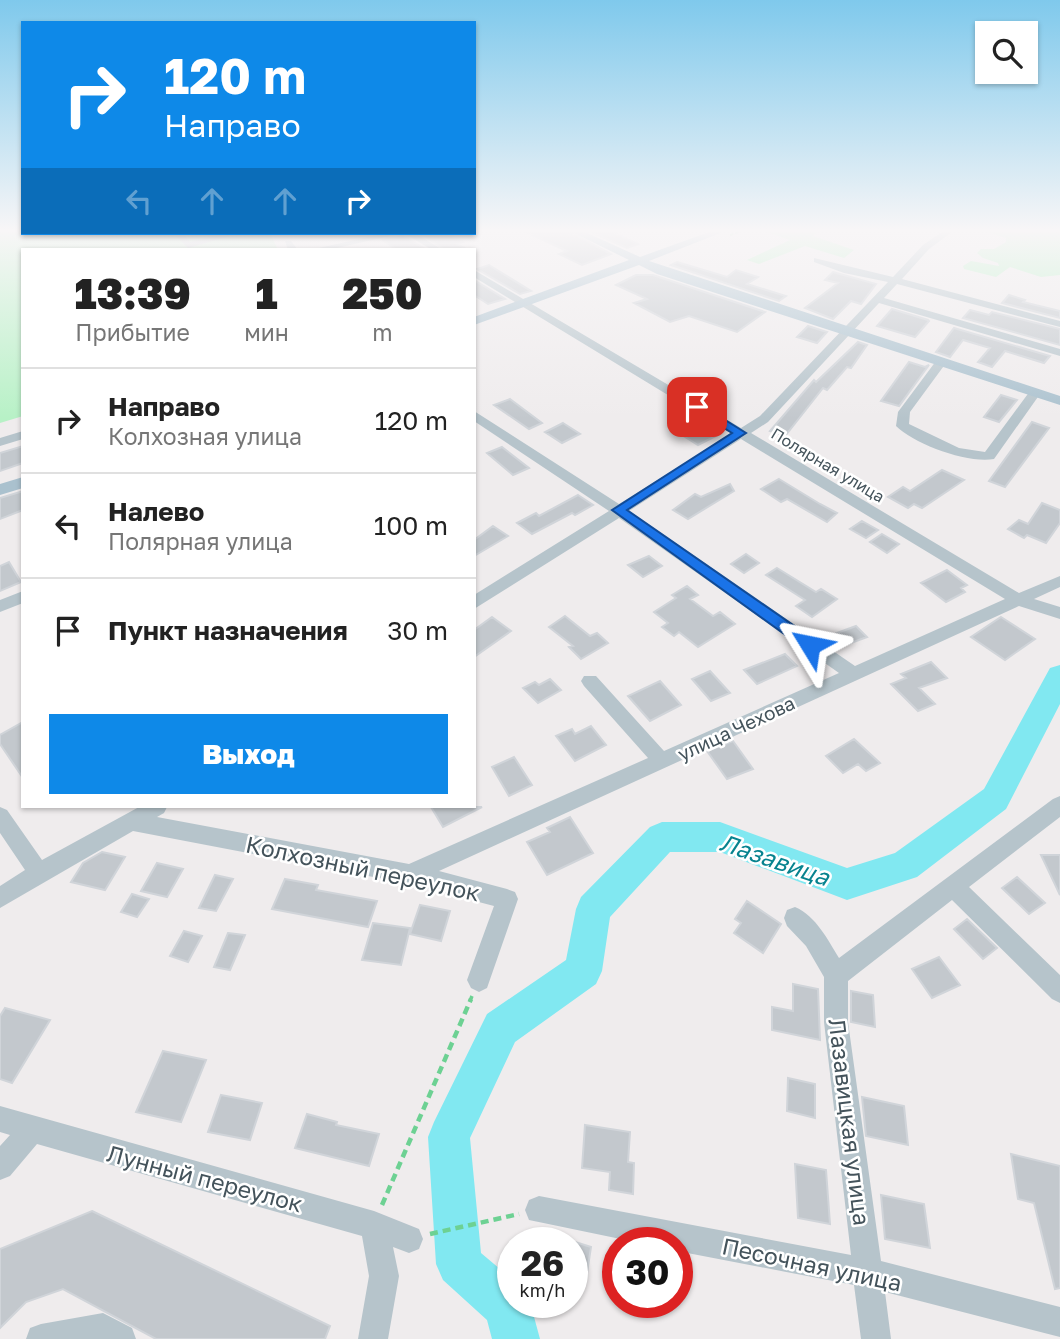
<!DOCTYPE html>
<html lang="ru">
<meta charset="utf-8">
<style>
:root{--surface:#fff;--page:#f2f2f2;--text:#222;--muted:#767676;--line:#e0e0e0;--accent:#0e89e8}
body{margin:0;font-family:"Golos Text",sans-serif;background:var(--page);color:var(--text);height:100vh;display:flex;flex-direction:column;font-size:26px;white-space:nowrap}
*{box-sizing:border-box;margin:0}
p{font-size:23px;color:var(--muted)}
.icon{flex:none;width:38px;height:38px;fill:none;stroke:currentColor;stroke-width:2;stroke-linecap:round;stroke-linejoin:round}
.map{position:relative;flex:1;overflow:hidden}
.panel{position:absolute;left:21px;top:248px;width:455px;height:560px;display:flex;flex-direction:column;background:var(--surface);border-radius:0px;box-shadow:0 2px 5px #0004}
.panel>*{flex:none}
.top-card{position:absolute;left:21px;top:21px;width:455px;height:214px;border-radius:0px;box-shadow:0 2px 5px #0004;background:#0e89e8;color:#fff;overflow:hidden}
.controls{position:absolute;left:975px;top:21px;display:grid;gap:14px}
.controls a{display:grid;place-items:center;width:63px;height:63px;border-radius:0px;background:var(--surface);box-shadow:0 2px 5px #0004;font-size:35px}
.speed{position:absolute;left:497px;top:1227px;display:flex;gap:14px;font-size:35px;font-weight:700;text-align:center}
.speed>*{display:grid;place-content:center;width:91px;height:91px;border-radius:50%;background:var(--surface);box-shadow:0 2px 5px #0004;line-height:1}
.speed small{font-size:18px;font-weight:400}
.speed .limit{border:10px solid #d22;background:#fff;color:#111}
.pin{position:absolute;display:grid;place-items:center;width:60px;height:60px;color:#fff;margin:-30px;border-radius:14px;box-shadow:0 4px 10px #0006}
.me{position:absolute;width:77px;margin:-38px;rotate:305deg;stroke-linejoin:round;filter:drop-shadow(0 0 5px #0008)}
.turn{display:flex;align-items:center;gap:24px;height:147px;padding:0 28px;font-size:32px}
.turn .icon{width:91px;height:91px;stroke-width:2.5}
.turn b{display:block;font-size:49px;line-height:60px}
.lanes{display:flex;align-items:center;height:66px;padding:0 28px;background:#0003;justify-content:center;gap:35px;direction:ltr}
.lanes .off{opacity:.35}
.eta{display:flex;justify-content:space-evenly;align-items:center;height:119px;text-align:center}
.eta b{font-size:42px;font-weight:800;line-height:49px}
.button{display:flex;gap:14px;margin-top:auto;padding:14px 28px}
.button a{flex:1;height:80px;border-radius:0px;background:var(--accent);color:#fff;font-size:28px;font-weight:800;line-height:80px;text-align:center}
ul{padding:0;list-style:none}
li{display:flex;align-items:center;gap:21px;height:105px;padding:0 28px;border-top:2px solid var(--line)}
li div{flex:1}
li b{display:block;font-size:26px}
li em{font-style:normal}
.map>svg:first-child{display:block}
.green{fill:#b7f1c6}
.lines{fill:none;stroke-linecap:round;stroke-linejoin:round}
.river{fill:#81e8f1;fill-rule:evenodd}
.building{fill:#c3c8cd;stroke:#d0d4d9;stroke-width:2}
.path-far2{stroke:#6dd193;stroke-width:2;stroke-dasharray:3.5 2;stroke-linecap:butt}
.path-far1{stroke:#6dd193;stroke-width:3.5;stroke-dasharray:6 4.5;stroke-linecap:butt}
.path{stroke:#6dd193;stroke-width:4.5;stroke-dasharray:8 5;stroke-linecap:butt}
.minor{fill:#b6c4cb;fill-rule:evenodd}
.major{fill:#aac1ce;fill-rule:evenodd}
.route{fill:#1a73e8;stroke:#114b97;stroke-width:2}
.labels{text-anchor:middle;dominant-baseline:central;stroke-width:5;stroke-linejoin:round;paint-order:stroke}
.far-street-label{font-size:16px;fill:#44535b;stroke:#fff}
.street-label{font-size:19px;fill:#44535b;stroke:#fff}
.near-street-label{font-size:23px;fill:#44535b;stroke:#fff}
.near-water-label{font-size:24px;font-style:italic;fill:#07838f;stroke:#fff}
</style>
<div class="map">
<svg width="1060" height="1339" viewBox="0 0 1060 1339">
<rect width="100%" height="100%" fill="#efeced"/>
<path class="green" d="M0,232L187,233L190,236L205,233H270L278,250H23V416L0,423Z
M767,232H818L813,236L854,250L844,258L805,246L759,264L747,260L790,240Z
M988,232H1060V275L1041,277L1010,267L996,277L964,269L963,266L971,261L999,266L998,263L983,258L977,253L981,249H994L1006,242V238Z"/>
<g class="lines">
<path class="river" d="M1060,665V704L1006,809L917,877L847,900L720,852H670L610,917L602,971L596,984L515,1042L470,1138L481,1253L513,1280V1302H530L540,1339H492L487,1320L443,1280L436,1264L428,1137L434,1122L487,1014L566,960L576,909L581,897L650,827L662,822H720L847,868L895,853L984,789L1050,668Z"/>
</g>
<path class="building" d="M526,232H570L611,254L582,265L559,254L567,251Z
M591,232H613L638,244L627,248Z
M420,233H447L463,242L457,244L468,250H445Z
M403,236L427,250H397L383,240Z
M677,262L727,277L736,270L758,277L747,284L786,296L779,301L671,265Z
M489,265L531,291L520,294L477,269Z
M833,272L876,284L861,304L851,301L833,319L805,308L838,283L825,280Z
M636,275H653L765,312L737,332L689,316L670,322L634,303L647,299L616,285Z
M474,280L505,299L488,304L474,295Z
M1009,295L1025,300L1023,302L1060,311V318L1002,303Z
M892,309L928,320L929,321L915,337L877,326Z
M970,310L989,315L992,312L1060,329V345L963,318Z
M808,326L827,332L817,343L797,337Z
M954,328L1050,356L1044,363L1005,351L992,367L978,362L990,348L963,340L950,357L936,352Z
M858,342L867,345L851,368L847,367L827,390L823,388L785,436L770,431L814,380L816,382Z
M909,362L925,367L929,365L899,406L881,401Z
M1001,395L1017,400L999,422L984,417Z
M510,399L542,423L529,429L494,405Z
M698,419L715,429L712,431L718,435L698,445L674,430Z
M1032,422L1049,428L1005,487L989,481Z
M563,423L580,434L562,443L545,432Z
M23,446V463L0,471V453Z
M502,447L529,468L513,475L487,453Z
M942,470L964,480L922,508L914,504L908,508L888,497L903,487L910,491Z
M779,479L820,504L837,513L827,522L787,499L781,502L761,489Z
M730,484L734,491L688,519L673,510L695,494L701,497Z
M23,491V510L0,519V498Z
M578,495L593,505L575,515L572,513L532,534L517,523L536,513L539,516Z
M1042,503L1060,510V523L1046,543L1027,535L1024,538L1008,529L1019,520L1028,524Z
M862,521L878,530L866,538L850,529Z
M493,526L508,536L474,556V540Z
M882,534L899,544L887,553L870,542Z
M746,554L759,563L744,573L731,564Z
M649,556L662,566L643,577L628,565Z
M9,562L21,582L0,591V566Z
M777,568L816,592L821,589L837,599L812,617L796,606L805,600L766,575Z
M947,570L967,585L961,588L965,592L946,602L921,583Z
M687,586L698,595L690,599L713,616L720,612L735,624L698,647L679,632L674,636L662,627L668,623L654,612L676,598L672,595Z
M565,616L590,636L597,633L608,643L581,659L569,647L573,646L549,627Z
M492,617L511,631L474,657V630Z
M1001,617L1035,639L1005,660L971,637Z
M856,626L867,637L848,644L837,633Z
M785,654L797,666L757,684L744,670Z
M931,662L947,678L919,688L935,704L918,711L891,684L906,678L901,674Z
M710,671L730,693L711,701L692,679Z
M550,679L561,690L538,703L523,688L535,682L539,685Z
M660,681L681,705L650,721L628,696Z
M23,722V778L0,744V735Z
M591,726L606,745L575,761L556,736L572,729L575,734Z
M854,739L880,763L866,771L858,764L843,773L826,756Z
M733,741L753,769L727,779L707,751Z
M514,757L532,785L509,796L492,767Z
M431,807H482L443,827Z
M570,817L593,853L547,875L527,842L550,832L547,828Z
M102,852L125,857L105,890L71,882L83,863Z
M1041,855H1060V895Z
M157,863L183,869L167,897L141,891Z
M215,875L233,879L216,911L199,908Z
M1017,877L1045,903L1029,914L1002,888Z
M285,879L318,885L316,890L377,901L368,927L272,909Z
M132,894L149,899L137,917L121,912Z
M747,901L781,924L763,953L734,933L741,923L735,919Z
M420,905L450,911L441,941L410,934Z
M967,919L997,948L983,959L954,929Z
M373,923L410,928L401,965L362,960Z
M184,931L202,936L188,962L170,956Z
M228,933L245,935L230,970L214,967Z
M939,957L960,985L932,998L912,969Z
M793,984L818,989L820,1040L772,1030V1007L793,1011Z
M851,991L873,995L875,1027L851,1022Z
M5,1008L50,1020L12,1083L0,1079V1016Z
M163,1051L206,1060L181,1122L136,1112Z
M788,1078L815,1084V1118L787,1111Z
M221,1095L262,1103L250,1140L208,1132Z
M862,1097L904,1106L908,1145L866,1136Z
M307,1114L337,1122L336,1125L379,1134L369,1166L295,1148Z
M585,1125L630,1132L628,1162L634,1163L633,1194L609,1190L610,1172L582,1168Z
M1011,1154L1060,1166V1288L1055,1289L1034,1203L1018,1199Z
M795,1164L826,1170L830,1224L798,1218Z
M881,1195L924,1204L930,1248L885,1239Z
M92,1211L330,1326L325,1339H156L63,1289L26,1302L0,1328V1249Z
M572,1241L591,1247L586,1280L572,1276Z"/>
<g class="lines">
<path class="path-far2" d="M730,235L739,232"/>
<path class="path-far1" d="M470,1001L472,996"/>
<path class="path" d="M382,1205L471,999
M430,1234L519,1214"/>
<path class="minor" d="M942,232H952L929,249L902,279L1060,321V327L897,284L884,298L1060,349V356L879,303L768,422L751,433L1019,593L1060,576V587L1034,599L1060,607V619L1019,606L439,871L507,889L515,892L518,899L487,988L479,992L471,988L467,980L494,906L410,884L133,831L0,908V886L25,870L0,833V807L7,810L42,860L139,807H167L164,813L157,817L409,864L648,758L584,686L581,681L584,676H596L664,751L839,673L619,518L474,609V595L609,511L474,421V411L619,504L732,434L474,277V270L741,428L760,416L888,282L844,273L814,262V258L893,277L923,245ZM741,439L1005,599L855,666L629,511Z
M173,233H183L190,242L225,233L230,236L188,248Z
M386,233H403L328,250H310Z
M404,233H415L443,250H432Z
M285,241H291L298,250H288Z
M936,361L946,363L910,412L909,424L959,448L985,452L1030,391L1040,394L994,459C968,464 914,444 896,426L898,412Z
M23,431V439L0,446V438Z
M23,591V603L0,612V600Z
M1060,796V817L969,887L1060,975V1003L1052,999L952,900L848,981V1022L881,1261L1060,1307V1337L885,1292L891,1339H861L854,1285L677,1251V1242H635L529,1220L525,1210L529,1200L539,1196L851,1255L824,1022V977L806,946L787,926L784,918L787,910L795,907C816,916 828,940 839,958L1053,799Z
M0,1106L374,1211L419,1229L423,1239L419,1249L409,1253L393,1247L399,1276L388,1339H358L369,1276L362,1236L37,1144L10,1176L0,1180V1146L10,1135L0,1132Z
M103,1313L132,1328L136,1339H26L30,1328L41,1324Z"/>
<path class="major" d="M572,232H585L640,257L709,232H723L649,261L1060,396V405L657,274L639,265L474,325V317L629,260Z
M23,477V488L0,495V484Z"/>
</g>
<linearGradient id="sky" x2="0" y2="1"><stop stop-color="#7fc9ec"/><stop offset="0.55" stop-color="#f8f6f7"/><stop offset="1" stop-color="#f8f6f7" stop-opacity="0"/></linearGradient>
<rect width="1060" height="419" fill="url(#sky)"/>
<path class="route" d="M693,405H701L746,433L627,510L816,641L818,645L816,649H805L612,510L732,433L693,409Z"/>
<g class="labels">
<g class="far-street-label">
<text transform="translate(828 465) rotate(31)">Полярная улица</text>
</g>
<g class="street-label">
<text transform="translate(736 728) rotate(-25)">улица Чехова</text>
</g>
<g class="near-street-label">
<text transform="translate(363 868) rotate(12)">Колхозный переулок</text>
<text transform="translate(850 1122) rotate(83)">Лазавицкая улица</text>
<text transform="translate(205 1178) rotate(15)">Лунный переулок</text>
<text transform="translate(812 1264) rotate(12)">Песочная улица</text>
</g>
<g class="near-water-label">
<text transform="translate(775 859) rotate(19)">Лазавица</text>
</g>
</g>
</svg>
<div class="controls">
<a><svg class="icon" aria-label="search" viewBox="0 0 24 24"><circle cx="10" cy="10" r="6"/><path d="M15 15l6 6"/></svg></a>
</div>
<div class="speed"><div>26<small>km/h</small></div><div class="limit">30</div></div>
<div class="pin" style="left:697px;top:407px;background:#d93025"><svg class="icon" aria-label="arrive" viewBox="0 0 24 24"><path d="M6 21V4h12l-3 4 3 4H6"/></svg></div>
<svg class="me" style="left:810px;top:645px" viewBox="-20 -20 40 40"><path d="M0-17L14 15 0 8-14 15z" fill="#1a73e8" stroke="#fff" stroke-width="4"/></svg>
<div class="top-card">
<div class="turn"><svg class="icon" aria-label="right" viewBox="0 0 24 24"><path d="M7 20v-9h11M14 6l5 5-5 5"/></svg><div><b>120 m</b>Направо</div></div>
<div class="lanes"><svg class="icon off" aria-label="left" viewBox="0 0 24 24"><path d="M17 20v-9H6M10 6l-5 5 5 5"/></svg><svg class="icon off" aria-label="ahead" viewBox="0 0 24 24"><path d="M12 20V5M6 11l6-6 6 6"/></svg><svg class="icon off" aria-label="ahead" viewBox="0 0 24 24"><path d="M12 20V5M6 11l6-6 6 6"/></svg><svg class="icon" aria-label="right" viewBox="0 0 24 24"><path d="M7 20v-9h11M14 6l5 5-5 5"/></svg></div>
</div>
<section class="panel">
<div class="eta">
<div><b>13:39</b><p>Прибытие</p></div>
<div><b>1</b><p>мин</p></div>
<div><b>250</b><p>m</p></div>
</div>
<ul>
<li><svg class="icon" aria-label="right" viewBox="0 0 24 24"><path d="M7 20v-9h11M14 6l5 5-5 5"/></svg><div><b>Направо</b><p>Колхозная улица</p></div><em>120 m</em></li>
<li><svg class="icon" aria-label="left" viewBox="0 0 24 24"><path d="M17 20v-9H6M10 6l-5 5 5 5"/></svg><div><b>Налево</b><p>Полярная улица</p></div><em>100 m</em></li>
<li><svg class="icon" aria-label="arrive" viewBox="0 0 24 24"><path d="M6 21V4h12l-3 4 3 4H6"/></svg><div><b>Пункт назначения</b></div><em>30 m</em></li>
</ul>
<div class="button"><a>Выход</a></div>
</section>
</div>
